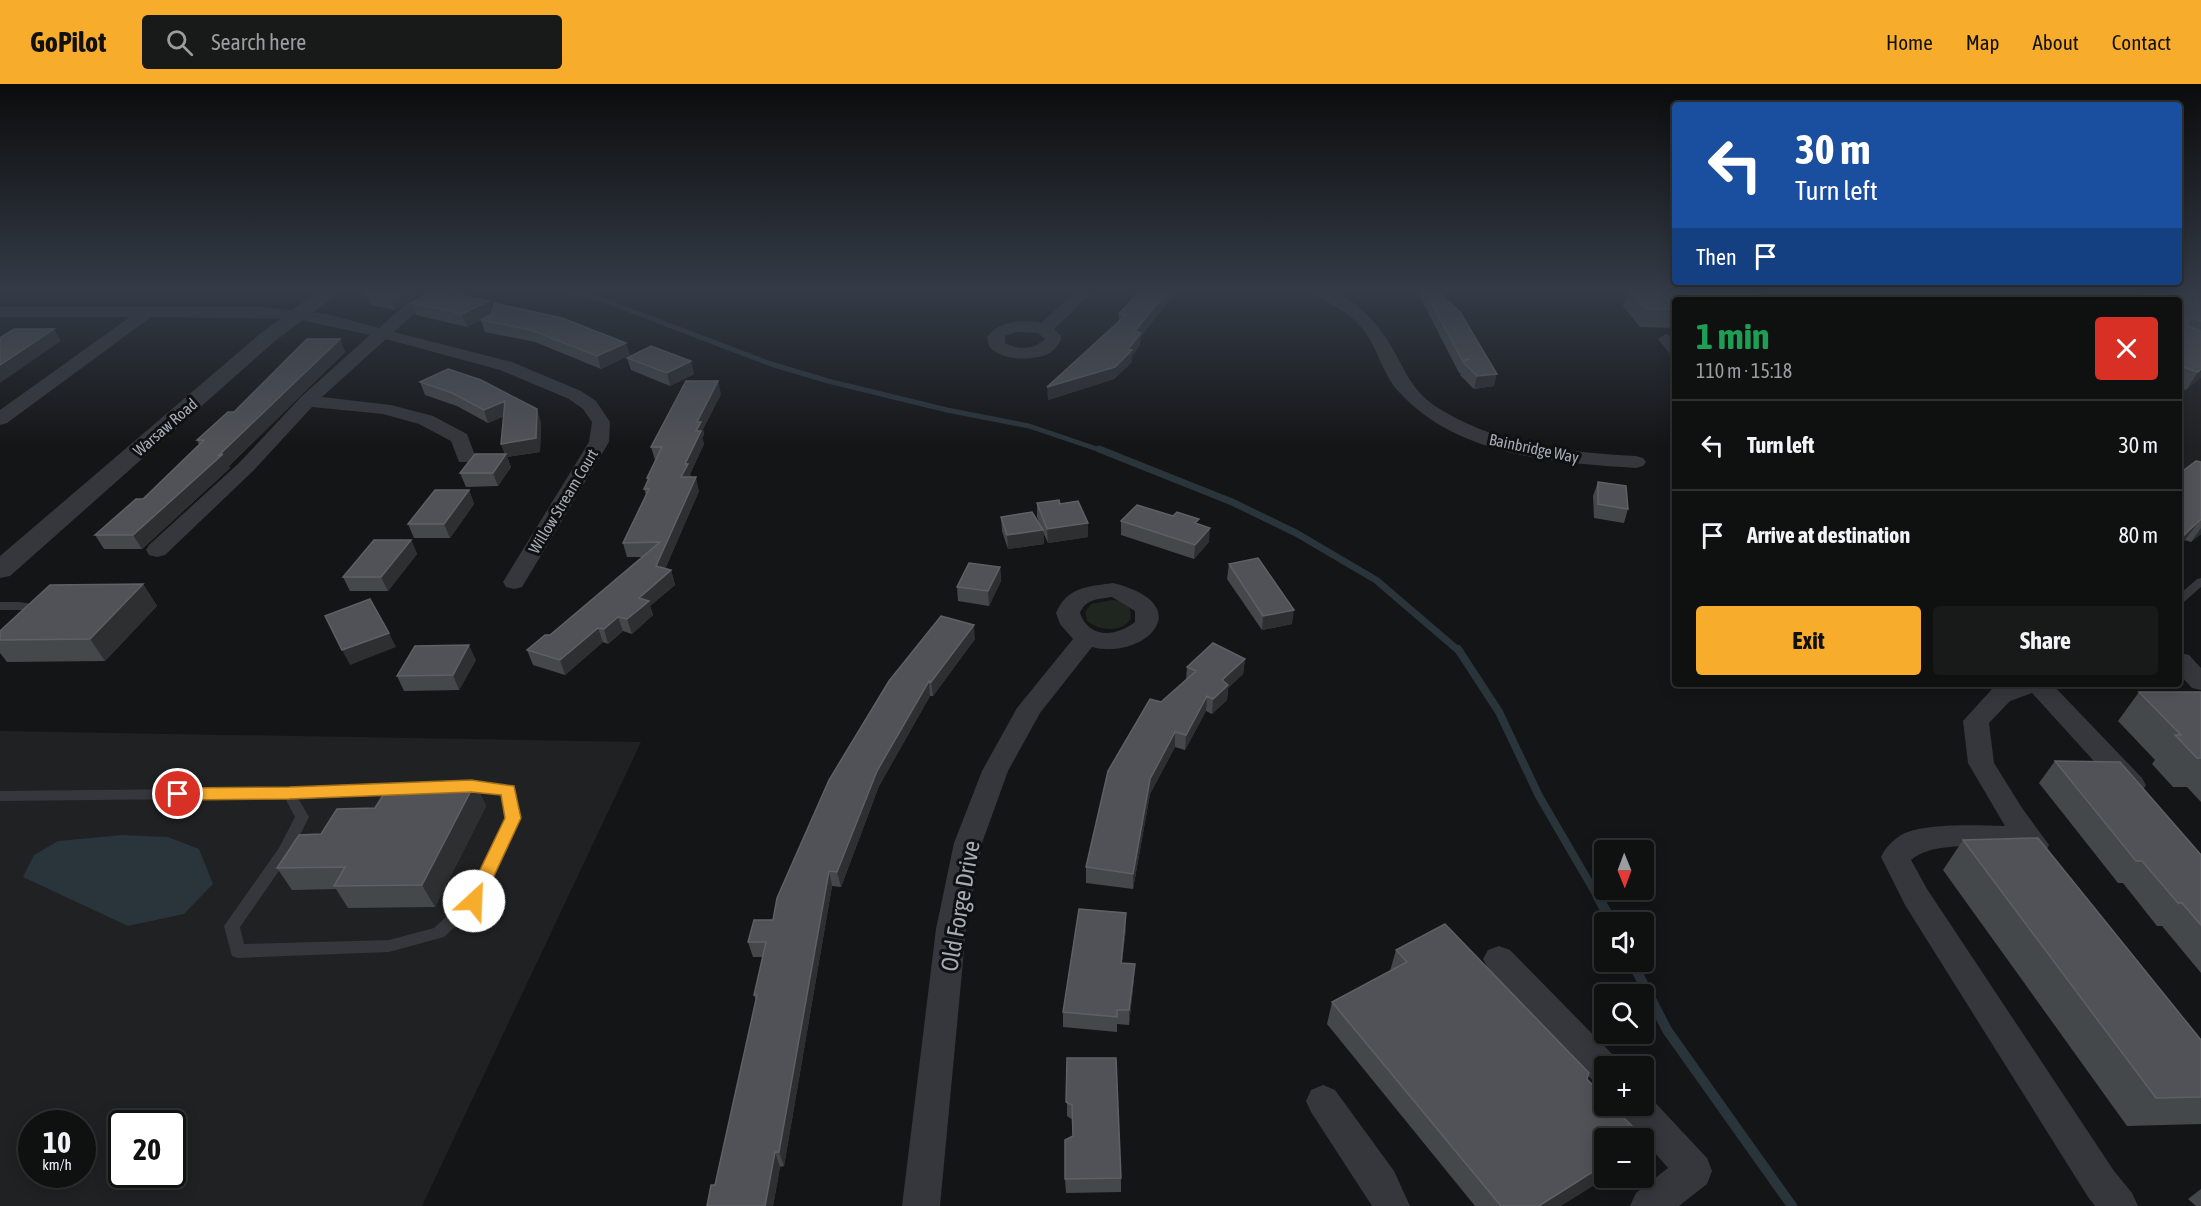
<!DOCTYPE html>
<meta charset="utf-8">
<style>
:root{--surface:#0f1010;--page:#181919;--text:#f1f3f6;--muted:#9b9d9f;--line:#2f3030;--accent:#f8ac2b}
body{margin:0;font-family:"Asap Condensed",sans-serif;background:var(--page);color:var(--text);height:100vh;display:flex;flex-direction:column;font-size:22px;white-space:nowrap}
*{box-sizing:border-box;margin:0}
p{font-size:20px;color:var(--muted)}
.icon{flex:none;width:33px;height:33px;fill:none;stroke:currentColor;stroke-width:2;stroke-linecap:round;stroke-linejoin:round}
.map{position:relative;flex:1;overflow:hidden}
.drawer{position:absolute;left:1672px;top:213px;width:510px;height:390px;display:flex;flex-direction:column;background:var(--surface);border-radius:6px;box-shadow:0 3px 15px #0003,0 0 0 2px var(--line)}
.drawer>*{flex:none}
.top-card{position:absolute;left:1672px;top:18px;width:510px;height:183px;border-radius:6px;box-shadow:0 3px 15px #0003,0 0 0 2px var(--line);background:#1a4fa0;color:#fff;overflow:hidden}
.needle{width:39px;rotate:179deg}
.buttons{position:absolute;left:1594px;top:756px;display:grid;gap:12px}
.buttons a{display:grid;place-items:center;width:60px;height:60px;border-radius:6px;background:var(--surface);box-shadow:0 3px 15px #0003,0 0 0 2px var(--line);font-size:30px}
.speed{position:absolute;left:18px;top:1026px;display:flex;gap:12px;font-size:30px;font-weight:700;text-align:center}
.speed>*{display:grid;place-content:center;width:78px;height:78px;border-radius:50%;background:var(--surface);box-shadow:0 3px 15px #0003,0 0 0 2px var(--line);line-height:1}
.speed small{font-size:15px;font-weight:400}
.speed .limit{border:3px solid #111;border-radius:9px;background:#fff;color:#111}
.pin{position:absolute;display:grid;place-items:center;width:51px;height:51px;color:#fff;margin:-26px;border:3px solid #fff;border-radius:50%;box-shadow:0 2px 6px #0007}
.me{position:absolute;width:66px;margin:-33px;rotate:25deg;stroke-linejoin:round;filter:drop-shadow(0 0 4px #0008)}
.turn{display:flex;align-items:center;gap:21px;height:126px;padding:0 24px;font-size:27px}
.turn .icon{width:78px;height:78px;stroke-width:2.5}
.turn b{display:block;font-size:42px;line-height:51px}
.then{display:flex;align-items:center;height:57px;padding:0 24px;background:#0003;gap:12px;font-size:22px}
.round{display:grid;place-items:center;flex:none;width:63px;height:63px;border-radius:6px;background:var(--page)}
.head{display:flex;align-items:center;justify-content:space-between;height:102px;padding:0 24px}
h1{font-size:36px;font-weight:700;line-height:45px;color:#1e9e55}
.primary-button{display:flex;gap:12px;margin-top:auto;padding:12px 24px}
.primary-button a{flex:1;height:69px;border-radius:6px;background:var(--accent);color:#111;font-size:24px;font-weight:700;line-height:69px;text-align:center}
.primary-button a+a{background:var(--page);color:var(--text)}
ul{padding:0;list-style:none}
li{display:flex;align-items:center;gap:18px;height:90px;padding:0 24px;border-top:2px solid var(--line)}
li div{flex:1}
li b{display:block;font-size:22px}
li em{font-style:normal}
header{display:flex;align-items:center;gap:36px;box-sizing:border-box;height:84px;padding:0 30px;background:var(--accent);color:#111}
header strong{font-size:28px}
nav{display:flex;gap:33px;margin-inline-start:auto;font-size:21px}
.search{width:420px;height:54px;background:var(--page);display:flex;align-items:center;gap:15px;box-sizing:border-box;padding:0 21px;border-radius:6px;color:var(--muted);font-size:22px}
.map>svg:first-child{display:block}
.built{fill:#202123;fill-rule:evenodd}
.green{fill:#1e261f}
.water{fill:#2a343b}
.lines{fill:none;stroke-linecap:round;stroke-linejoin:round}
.stream-far3{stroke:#2a343b;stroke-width:5}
.stream-far2{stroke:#2a343b;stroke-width:7}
.stream-far1{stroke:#2a343b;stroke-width:8}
.stream{stroke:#2a343b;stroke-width:10}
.service{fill:#35373c;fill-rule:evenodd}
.minor{fill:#35373c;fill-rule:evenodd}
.tertiary{fill:#35373c;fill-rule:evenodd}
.wall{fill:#45484b}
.shaded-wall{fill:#2d2f31}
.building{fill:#505257;stroke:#5d6066;stroke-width:1.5}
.route{fill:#f8ac2b;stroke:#a1701c;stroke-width:1.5}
.labels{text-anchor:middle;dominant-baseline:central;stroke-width:6;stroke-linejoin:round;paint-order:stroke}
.far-street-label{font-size:16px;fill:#a6acb7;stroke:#0f1011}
.near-street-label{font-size:24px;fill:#a6acb7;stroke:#0f1011}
</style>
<header>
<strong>GoPilot</strong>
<div class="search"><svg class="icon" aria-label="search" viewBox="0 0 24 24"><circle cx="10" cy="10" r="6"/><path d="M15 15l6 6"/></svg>Search here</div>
<nav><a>Home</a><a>Map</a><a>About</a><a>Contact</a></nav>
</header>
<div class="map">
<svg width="2201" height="1122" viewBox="0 0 2201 1122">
<rect width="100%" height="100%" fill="#141516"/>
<path class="built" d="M1754,205H2201V399L2180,390V216H1778Z
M0,647L641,658L422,1122H0ZM32,1040H82V1090H32ZM122,1040H172V1090H122Z"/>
<path class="green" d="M1112,516L1119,517L1130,524L1131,535C1121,549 1100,547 1087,537L1085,528L1091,520Z"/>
<path class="water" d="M122,751L168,753L199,765L213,800L184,830L128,842L23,793L34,771L58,757Z"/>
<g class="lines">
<path class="stream-far3" d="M564,205L608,218L771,280L828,297L947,326L1029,342L1103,367"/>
<path class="stream-far2" d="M1099,365L1232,418L1296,449L1376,496L1459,567"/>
<path class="stream-far1" d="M1458,565L1499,628L1539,712L1599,815"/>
<path class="stream" d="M1598,813L1612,838
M1632,878L1667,946L1792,1122"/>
<path class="service" d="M2201,494V503L2184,518L2180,519V510L2197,495Z
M0,518C16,518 35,516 46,529L40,533L27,526H0Z
M460,698L513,702L520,734L479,821L444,853L389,868L238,874L232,872L224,842L279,764L295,733L285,714L0,717V707L289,704L401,700L406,701L408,705L406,709L401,710L298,714L309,733L290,771L240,843L244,860L389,856L434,844L468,813L506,734L502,711L455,707L453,703L455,699Z"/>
<path class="minor" d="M436,205H458L419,225L394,248L512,278L581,307L596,317L610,338L609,358L522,503L514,505L506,503L503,498L589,358L592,338L583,325L569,315L500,286L386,255L322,313L391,321L433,332L467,350L476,374L473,378H459L451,357L419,340L383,330L312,323L253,387L165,471L157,473L149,471L146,466L149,461L239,379L301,313L370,251L297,235L151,233L7,339L0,341V326L130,233H0V223H261L327,230L379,244L407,219Z
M1078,205H1096L1054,245L1061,252V256C1058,261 1054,267 1048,270C1032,277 1000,277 989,262L987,253C998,237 1023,235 1041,239ZM1016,248L1038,249L1045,255C1033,266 1019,266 1005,259V252Z
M1308,205C1315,205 1324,204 1331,206C1354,215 1375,236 1388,257C1404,282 1409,304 1435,322C1495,361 1566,368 1636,372L1643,374L1646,378L1643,382L1636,384C1555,379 1457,372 1399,308C1381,289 1378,261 1360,242C1352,233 1342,226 1331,220C1324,215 1314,212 1308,205Z
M1666,250L1676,255V271L1670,270L1658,255Z
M1113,499C1201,521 1144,577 1092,563L1040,629L1008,687L982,759L966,845L940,1122H902L936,845L954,759L982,687L1017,624L1073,555L1060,540L1056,529C1068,502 1087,503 1113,499ZM1112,513L1135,527V538C1116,553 1089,555 1080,529C1085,515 1099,515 1112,513Z
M2180,569L2189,571L2201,584V606L2192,604L2180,591Z
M2005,600H2052L2142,694L2146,701L2142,708L2132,711L2122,708L2032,609L2010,617L1989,639L1994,679L2022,724L2049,761L2045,769C2035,772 2028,773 2021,764C1992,763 1933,756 1911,776L1927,805L2114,1087L2132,1109L2138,1122H2095L2088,1113L1905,821L1881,773C1885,764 1894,755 1903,750C1924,739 1980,741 2005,742L1968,679L1963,637L1992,605Z
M1499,862L1510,866L1617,975L1620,982H1605V1001L1593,997L1488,884L1483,875L1488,866Z
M1323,1001L1335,1006L1394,1087L1410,1122H1372L1311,1028L1306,1017L1311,1006Z
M1644,1009L1648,1011L1707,1074L1712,1087L1707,1100L1679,1122H1630L1636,1109L1668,1084L1624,1033L1619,1022H1644Z"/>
<path class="tertiary" d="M321,205H344L275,257L10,492L0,494V472L261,249Z"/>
</g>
<path class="wall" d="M372,205H414L417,212L395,226L370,221L365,209Z
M1141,205L1140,261L1132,272V278L1114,295L1048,316L1119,237V230Z
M1416,205H1435L1494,302L1474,305L1460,291L1461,289H1459Z
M1628,205H1751L1676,216V244L1640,243L1623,222Z
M2201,205V293L2186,306L2180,304V216Z
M451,213L489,217L492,227L630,271L601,285L535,258L485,248L481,236L492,230V229L467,243L416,231L412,219Z
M340,255L345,268L229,382L230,384L142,465H104L95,451L143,415L199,361L197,356L234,328Z
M627,274L694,290L670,302L631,286Z
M420,298L541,338L540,368L507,373L511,383L498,402L466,403L460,389L505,370L501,360L504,332L488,339L457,322L425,311Z
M721,310L703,345L704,351L702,354L704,360L690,390L691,393L699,407L665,485L671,486L675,501L650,522L653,531L632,550L623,547L608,560L603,558L565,591L533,581L527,566L550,551L643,473H627L623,459L646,411L644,405L648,397L647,394L656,376H655L651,363Z
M2201,378V450L2191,458L2185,456L2180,462V389Z
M1598,398L1628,425L1624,439L1594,434L1593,412Z
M469,406L474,420L450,454H414L408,440Z
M1037,419L1060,420L1088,453L1048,459L1043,448L1044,460L1008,465L1002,447L1001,433L1041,443L1037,433Z
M1121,437L1199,440L1209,458L1194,475L1121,451Z
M411,456L417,470L388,507H350L343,493Z
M1229,480L1292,540L1262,546L1227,495Z
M1000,483L1001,497L989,522L958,517L957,503Z
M143,500L157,522L105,577L7,578L0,569V547Z
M975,555L933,612H930L879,702L841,803L832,802L784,1082L780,1083L773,1122H707L715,1101L756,917L754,911L763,873H753L748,858L773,836L889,597Z
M1245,575L1243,590L1228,604L1227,616L1212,630L1206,627L1185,666L1175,663L1150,710L1133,805L1086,799V783L1161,618L1186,596L1187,583Z
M476,576L459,606L404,607L397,592Z
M2139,608H2201V718L2187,703H2173L2152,680L2155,676L2118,637Z
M2055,677L2201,771V889L2162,842H2157L2123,799H2118L2039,699Z
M475,699L486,722L435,823L348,824L336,805L292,806L277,784L321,750L375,724Z
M1963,756L2201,956V1040L2127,1042L1943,786Z
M1126,844L1122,879L1134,895L1129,941L1117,940V948L1063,943V928Z
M1396,866L1587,995L1561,1122H1475L1327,940L1332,918L1390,887Z
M1067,974L1121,1094V1108L1066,1109L1065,1095L1073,1052V1036L1067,1032Z
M2201,1105V1122H2196L2188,1115Z"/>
<path class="shaded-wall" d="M404,205H414L417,212L395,226L391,214Z
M1169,205H1178L1141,253L1140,261L1132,272V278L1114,295L1048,316L1047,303L1128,265L1135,247Z
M489,217L493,229L467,243L462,230Z
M54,245L61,257L0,299V281Z
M340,255L345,268L229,382L230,384L142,465L133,451Z
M626,259L630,271L601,285L597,272Z
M691,277L694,290L670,302L667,289Z
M2201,285V293L2186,306L2198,288Z
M1497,290L1494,302L1474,305L1477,292Z
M718,297L721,310L703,345L704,351L702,354L704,360L690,390L691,393H681L696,347L697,338Z
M505,317L510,330L488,339L484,326Z
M537,325L541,338L540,368L507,373L511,383L498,402L493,389L506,371L501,360Z
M696,393L699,407L661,495L671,486L675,501L650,522L653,531L632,550L627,535L656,482Z
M469,406L474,420L450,454L444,440Z
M2200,436L2185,456L2180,462V455Z
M1088,439V453L1048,459L1047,445Z
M1210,444L1209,458L1194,475L1195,461Z
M2201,444V450L2191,458Z
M1043,446L1044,460L1008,465L1007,451Z
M411,456L417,470L388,507L381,493Z
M1000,483L1001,497L989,522L988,507Z
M143,500L157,522L105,577L90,555Z
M1294,526L1292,540L1262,546L1263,532Z
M618,533L623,547L608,560L604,545Z
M974,541L975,555L933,612L931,598Z
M598,544L603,558L565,591L560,576Z
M389,549L396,563L350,581L342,566Z
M469,561L476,576L459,606L453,591Z
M1245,575L1243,590L1228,604L1227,616L1212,630L1213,615L1222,596Z
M929,597L930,612L879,702L841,803L837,788L877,687Z
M1207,612L1206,627L1185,666L1186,651Z
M1175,648V663L1150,710L1133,805V790L1150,695Z
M475,699L486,722L435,823L422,801Z
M829,787L832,802L784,1082L779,1068Z
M1126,829V844L1120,894L1121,879Z
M1135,880L1134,895L1129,941V926Z
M775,1068L780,1083L773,1122H765Z
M1605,1080V1094H1606L1561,1122H1539Z"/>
<path class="building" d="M372,205H404L391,214L365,209Z
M435,205L449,208L447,215L458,210L489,217L462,230L412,219Z
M1141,205H1169L1135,247L1141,249L1128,265L1132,266L1115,283L1047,303L1126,231L1119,230Z
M1424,205H1435L1460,228L1497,290L1477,292L1463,278L1470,275L1462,276Z
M1629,205H1751L1762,216H1676V225H1646Z
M2148,205H2201V237L2191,234L2188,237L2189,243L2201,247V285L2198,288L2180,282V216H2139Z
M494,219L562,234L626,259L597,272L531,246L481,236L492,230Z
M14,245H54L0,281V254Z
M307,255H340L219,371L223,370L133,451H95L136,415H143L204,356H197L228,328H234Z
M651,262L691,277L667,289L627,274Z
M448,285L481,296L537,325L536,354L501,360L505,317L484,326L452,309L420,298Z
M686,297H718L697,338H701L696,347H701L685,380H688L681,393H696L656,482L671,486L639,514L649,517L627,535L618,533L604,545L598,544L560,576L527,566L545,551H550L660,458L623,459L649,405H644L649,394H647L662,363H651Z
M475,370H506L493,389H460Z
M2196,377L2201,378V436H2200L2180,455V389Z
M1598,398L1626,402L1628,425L1598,420Z
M435,406H469L444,440H408Z
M1059,416L1060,420L1078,417L1088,439L1047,445L1037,419Z
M1137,421L1173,432L1177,428L1199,435L1195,439L1210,444L1195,461L1121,437Z
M1032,428L1043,446L1007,451L1001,433Z
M374,456H411L381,493H343Z
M1258,474L1294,526L1263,532L1229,480Z
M969,479L1000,483L988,507L957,503Z
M143,500L90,555L0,556V547L50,501Z
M370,515L389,549L342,566L325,532Z
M941,532L974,541L931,598L929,597L877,687L837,788L829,787L779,1068H775L765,1122H707L711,1101H715L757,911H754L766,858H748L754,836H773L777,814L829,696L889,597Z
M1213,559L1245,575L1222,596L1228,601L1213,615L1207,612L1186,651L1175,648L1150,695L1133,790L1086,783L1108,687L1150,615L1161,618L1196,587L1187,583Z
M469,561L453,591L397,592L415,562Z
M2139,608H2201V674H2197L2175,651H2181Z
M2055,677L2120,678L2201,771V841L2182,819H2178L2142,777H2136Z
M475,699L422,801L334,802L345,783L277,784L299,751L321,750L337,725L375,724L390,700Z
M2038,754L2201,956V1013L2156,1014L1963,756Z
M1079,825L1126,829L1121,879L1135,880L1129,926H1117V933L1063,928Z
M1445,840L1589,989L1587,995L1605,1014V1022H1612L1644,1054H1605V1080L1539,1122H1501L1332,918L1407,878L1396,866Z
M1067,974H1116L1121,1094L1065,1095V1056L1073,1052L1072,1021L1066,1018Z"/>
<linearGradient id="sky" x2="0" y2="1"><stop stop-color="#0b0c0c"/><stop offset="0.57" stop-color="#343b47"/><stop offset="1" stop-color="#343b47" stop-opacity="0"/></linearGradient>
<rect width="2201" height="362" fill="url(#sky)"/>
<path class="route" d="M471,696L514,702L521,734L480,822L474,824L468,822L465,817L505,734L501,711L471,708L289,715L178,716L172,714L170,710L172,706L178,704L289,703Z"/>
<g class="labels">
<g class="far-street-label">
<text transform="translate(165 343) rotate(-41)">Warsaw Road</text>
<text transform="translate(1534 364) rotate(12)">Bainbridge Way</text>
<text transform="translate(563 417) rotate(-59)">Willow Stream Court</text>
</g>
<g class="near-street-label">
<text transform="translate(960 822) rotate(-80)">Old Forge Drive</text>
</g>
</g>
</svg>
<div class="buttons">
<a><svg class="needle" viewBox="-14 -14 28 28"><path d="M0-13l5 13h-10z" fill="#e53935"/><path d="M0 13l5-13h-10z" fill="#9b9d9f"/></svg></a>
<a><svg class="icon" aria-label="sound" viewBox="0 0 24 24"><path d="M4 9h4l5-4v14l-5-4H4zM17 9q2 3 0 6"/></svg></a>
<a><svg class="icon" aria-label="search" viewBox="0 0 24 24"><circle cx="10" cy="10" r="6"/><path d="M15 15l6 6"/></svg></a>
<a>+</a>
<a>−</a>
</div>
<div class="speed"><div>10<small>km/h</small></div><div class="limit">20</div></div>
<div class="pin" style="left:178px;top:710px;background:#d93025"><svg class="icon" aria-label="arrive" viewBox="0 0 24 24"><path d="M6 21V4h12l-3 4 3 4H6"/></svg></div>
<svg class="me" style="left:474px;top:817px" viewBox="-20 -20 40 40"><circle r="19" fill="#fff"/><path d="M0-13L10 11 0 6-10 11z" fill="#f8ac2b"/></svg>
<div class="top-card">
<div class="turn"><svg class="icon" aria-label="left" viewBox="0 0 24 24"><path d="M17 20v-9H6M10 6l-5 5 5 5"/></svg><div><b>30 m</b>Turn left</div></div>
<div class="then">Then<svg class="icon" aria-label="arrive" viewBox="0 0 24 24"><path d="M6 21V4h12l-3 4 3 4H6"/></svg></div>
</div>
<section class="drawer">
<div class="head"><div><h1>1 min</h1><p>110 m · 15:18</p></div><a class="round" style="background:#d93025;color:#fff"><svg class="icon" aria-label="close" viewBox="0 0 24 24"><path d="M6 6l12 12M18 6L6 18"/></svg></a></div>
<ul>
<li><svg class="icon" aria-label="left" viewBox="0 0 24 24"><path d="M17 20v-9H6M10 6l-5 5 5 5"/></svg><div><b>Turn left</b></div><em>30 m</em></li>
<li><svg class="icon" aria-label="arrive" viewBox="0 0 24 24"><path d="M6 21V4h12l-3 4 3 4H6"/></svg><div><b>Arrive at destination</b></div><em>80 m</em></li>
</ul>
<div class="primary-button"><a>Exit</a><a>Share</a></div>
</section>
</div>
